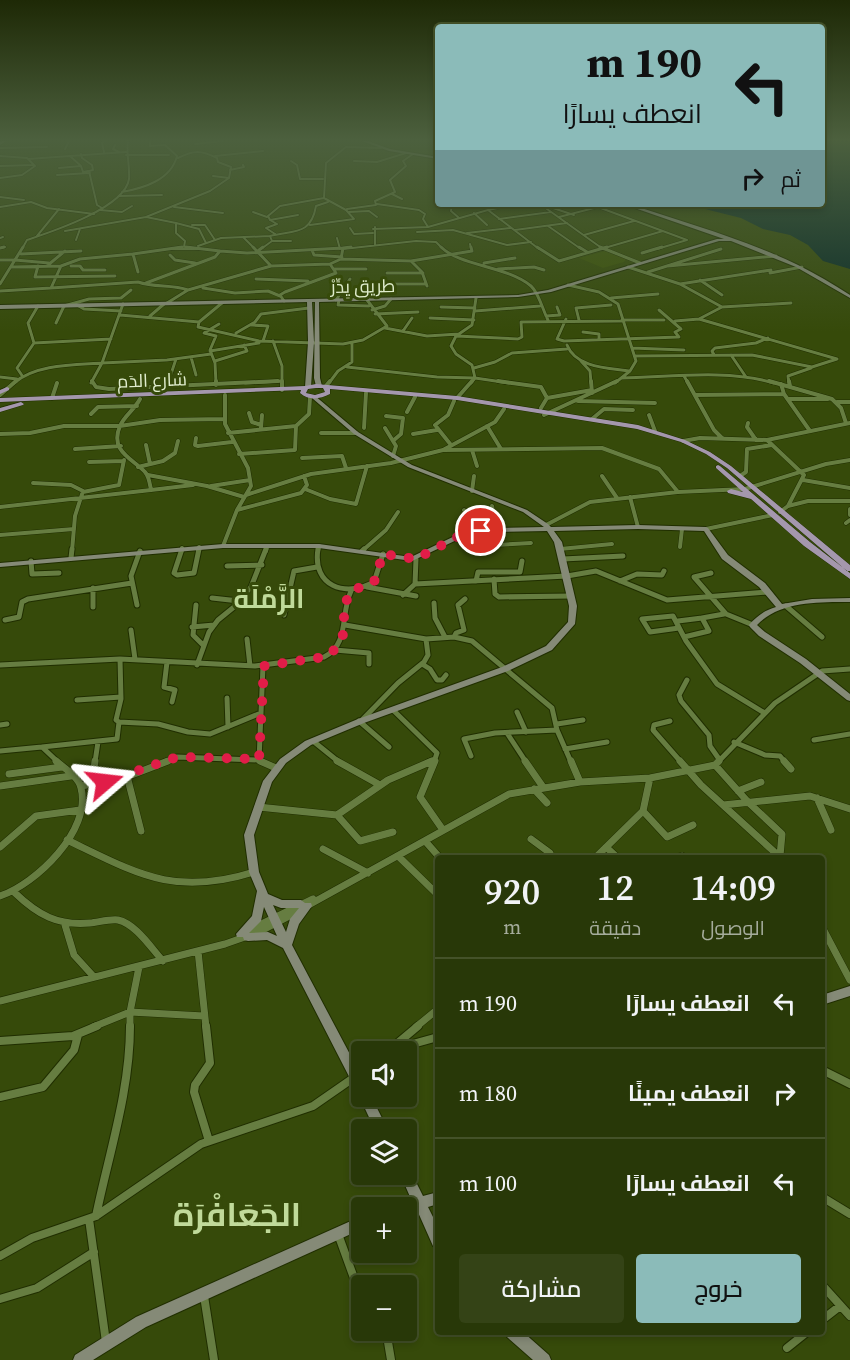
<!DOCTYPE html>
<html lang="ar">
<meta charset="utf-8">
<style>
:root{--surface:#283808;--page:#344316;--text:#f1f3f6;--muted:#a5ac9c;--line:#445229;--accent:#8bbbb9}
body{margin:0;font-family:"Source Serif 4",Cairo,serif;background:var(--page);color:var(--text);direction:rtl;height:100vh;display:flex;flex-direction:column;font-size:22px;white-space:nowrap}
*{box-sizing:border-box;margin:0}
p{font-size:20px;color:var(--muted)}
.icon{flex:none;width:33px;height:33px;fill:none;stroke:currentColor;stroke-width:2;stroke-linecap:round;stroke-linejoin:round}
.map{position:relative;flex:1;overflow:hidden;direction:ltr}
.drawer{position:absolute;left:435px;top:855px;width:390px;height:480px;display:flex;flex-direction:column;background:var(--surface);border-radius:6px;box-shadow:0 3px 9px #0003,0 0 0 2px var(--line);direction:rtl}
.drawer>*{flex:none}
.hud{position:absolute;left:435px;top:24px;width:390px;height:183px;border-radius:6px;box-shadow:0 3px 9px #0003,0 0 0 2px var(--line);direction:rtl;background:#8bbbb9;color:#111;overflow:hidden}
.buttons{position:absolute;left:351px;top:1041px;display:grid;gap:12px}
.buttons a{display:grid;place-items:center;width:66px;height:66px;border-radius:6px;background:var(--surface);box-shadow:0 3px 9px #0003,0 0 0 2px var(--line);font-size:30px}
.pin{position:absolute;display:grid;place-items:center;width:51px;height:51px;color:#fff;margin:-26px;border:3px solid #fff;border-radius:50%;box-shadow:0 2px 6px #0007}
.me{position:absolute;width:66px;margin:-33px;rotate:73deg;stroke-linejoin:round;filter:drop-shadow(0 0 4px #0008)}
.turn{display:flex;align-items:center;gap:21px;height:126px;padding:0 24px;font-size:27px}
.turn .icon{width:78px;height:78px;stroke-width:2.5}
.turn b{display:block;font-size:42px;line-height:51px}
.then{display:flex;align-items:center;height:57px;padding:0 24px;background:#0003;gap:12px;font-size:22px}
.eta{display:flex;justify-content:space-evenly;align-items:center;height:102px;text-align:center}
.eta b{font-size:36px;font-weight:600;line-height:42px}
.primary-button{display:flex;gap:12px;margin-top:auto;padding:12px 24px}
.primary-button a{flex:1;height:69px;border-radius:6px;background:var(--accent);color:#111;font-size:24px;font-weight:600;line-height:69px;text-align:center}
.primary-button a+a{background:var(--page);color:var(--text)}
ul{padding:0;list-style:none}
li{display:flex;align-items:center;gap:18px;height:90px;padding:0 24px;border-top:2px solid var(--line)}
li div{flex:1}
li b{display:block;font-size:22px}
li em{font-style:normal}
.map>svg:first-child{display:block}
.built{fill:#3d5309}
.water{fill:#0a2c29}
.lines{fill:none;stroke-linecap:round;stroke-linejoin:round}
.street-far5-casing{stroke:#202e00;stroke-width:3}
.street-far4-casing{stroke:#202e00;stroke-width:4}
.street-far3-casing{stroke:#202e00;stroke-width:5}
.street-far2-casing{stroke:#202e00;stroke-width:7}
.street-far1-casing{stroke:#202e00;stroke-width:8}
.street-casing{stroke:#202e00;stroke-width:10}
.secondary-casing{stroke:#202e00;stroke-width:2}
.primary-casing{stroke:#202e00;stroke-width:1}
.street-far5{stroke:#667d41;stroke-width:2}
.street-far4{stroke:#667d41;stroke-width:3}
.street-far3{stroke:#667d41;stroke-width:4}
.street-far2{stroke:#667d41;stroke-width:5}
.street-far1{stroke:#667d41;stroke-width:7}
.street{stroke:#667d41;stroke-width:8}
.secondary{fill:#858a77;fill-rule:evenodd}
.primary{fill:#a497ad;fill-rule:evenodd}
.route{stroke:#e11d48;stroke-width:10;stroke-dasharray:0 18}
.labels{text-anchor:middle;dominant-baseline:central;stroke-width:6;stroke-linejoin:round;paint-order:stroke}
.far-street-label{font-size:18px;fill:#dfeccc;stroke:#364a0a}
.district-label{font-size:27px;font-weight:bold;fill:#c0da9a;stroke:#364a0a}
.near-district-label{font-size:33px;font-weight:bold;fill:#c0da9a;stroke:#364a0a}
</style>
<div class="map">
<svg width="850" height="1360" viewBox="0 0 850 1360">
<rect width="100%" height="100%" fill="#364a0a"/>
<path class="built" d="M605,251L626,259L624,262L603,268L579,258Z"/>
<path class="water" d="M822,141H850V269L823,261L808,245L790,235L763,229L741,218L685,204H822Z"/>
<g class="lines">
<defs>
<path id="street-far5" d="M195,144L223,141
M115,145L113,149L119,152
M0,148L47,147
M65,149L69,141
M104,152L102,143L105,141
M81,154L82,158L92,165L93,170L89,171L97,205L102,208
M126,155H169
M0,156L27,158L35,166L22,175L0,178
M70,156L81,166L83,172L88,171
M215,156L263,151
M28,159L126,152
M291,161L297,165L300,179H323
M354,161L377,162L406,153
M0,166L33,165
M59,168L81,166
M230,170L244,167L243,165
M57,175L90,173
M213,176L229,178
M122,192C144,188 171,180 177,156L165,145L150,146V141
M392,194L402,199
M119,196L162,195
M0,197L24,200
M377,204L419,210L425,214L423,219L428,227
M452,204L451,211L458,217
M517,204L488,210L539,249
M540,204L603,249
M541,204L574,215
M0,207L31,202L47,208L94,214
M174,207L223,213
M598,207L687,240L657,249
M347,209L376,205L375,201L395,192L390,180L406,166L403,161L413,154
M100,210L122,212L132,206
M253,212L267,217
M349,212L369,211L377,217
M474,213L487,225
M146,217L210,191L229,178L231,167L218,162L217,158C201,150 194,150 178,158
M559,217L598,207L589,204
M499,219L551,212
M270,220L268,216L280,206L324,198
M277,224L270,220L298,215
M192,225H205L215,240
M310,225L354,219L346,210L324,198L326,163L346,147L381,148
M548,226L581,249
M375,227V245
M350,228L354,234L373,233
M373,229L428,227L488,210
M515,230L567,223
M65,231L146,217L176,223
M417,232L453,230L507,245L531,242
M467,233L511,228
M275,234L266,228L277,224
M584,235L634,221
M37,236L59,209
M270,236C295,230 311,235 316,206L328,202
M0,238L3,237
M244,238L255,249
M337,238L340,249
M76,240L80,229
M272,241H291
M470,244L471,249
M198,246L221,238L270,236L272,241L261,249
M184,247L185,241L176,233V223L199,229L206,243
M0,248L5,247
M22,249L27,240C51,232 125,208 129,179C130,166 126,154 128,141
M171,249H200
M328,249L343,248
M343,249L416,241L436,242L443,249
M601,249L663,231"/>
<path id="street-far4" d="M186,247L220,251
M253,247L271,266L330,264
M441,247C460,266 507,266 531,286C539,293 543,311 548,320
M537,247L559,261L607,247
M579,247L587,252
M600,247L640,263
M0,248L4,247
M259,250L263,247
M312,250L314,255L342,257
M642,253L662,247
M21,254L81,251
M170,255L175,260L195,263
M341,259L343,248L351,247
M0,260H14
M15,260L49,263
M411,261L422,272L427,286
M484,263L515,258
M48,265L65,251
M38,266L35,277L115,276
M61,266L80,259L133,254
M71,266H80L83,270H105
M668,266L776,256
M11,267L61,266L51,288L138,282C155,288 172,284 188,290
M628,267L680,284L722,307L791,303
M334,269H366
M498,269L534,267L544,270
M138,272L133,254L182,247
M648,272L721,249
M387,273H423
M770,273L802,267
M256,279L308,281
M700,280L722,295
M146,283L215,257L220,251L247,253L343,248
M0,284L23,247
M393,284H426
M680,284L771,270
M568,285L599,292L618,304L636,361L630,371L615,383
M203,288L235,293L268,291L280,296
M0,291L51,288
M611,298L658,294
M336,300L350,279
M339,300L338,305L369,306
M284,301L280,295L285,292L336,273L330,264L341,259L411,261L472,251L471,247
M167,303L188,290L271,266
M77,305L84,309L121,311
M441,307L475,308
M372,310L385,306L391,299
M475,311L540,306
M375,314L418,312
M120,315L199,322L222,303
M150,316L164,304
M546,316L560,315L557,307
M430,318L474,320
M566,319L557,339L564,341L679,337L675,332L681,329L659,310
M699,319L722,307
M579,320L576,308L611,305
M622,320H664
M675,321L699,319L837,359
M199,322L198,327L259,341L343,344L363,340L387,326L367,300
M56,323L64,306L89,299L121,298L131,290
M252,325L268,326L263,341
M385,328L427,336L459,334
M403,331L412,318
M583,332L599,334V339
M236,333L255,322L261,314L309,308
M456,336L518,339L522,337L521,322L622,321
M273,341L282,366V383
M34,343L111,339
M567,345C576,368 608,368 629,371
M632,348L684,350
M210,351L259,343
M714,355L712,351L715,348L756,343L768,338
M731,355L746,377
M635,356L752,355L812,367L837,359
M191,357L196,375
M215,361L247,351L244,345
M581,361L590,371L591,383
M347,367L437,377L475,378L472,365L456,354L451,346L456,336L472,325L476,298
M474,368L495,362L512,353L567,349
M684,376L688,383
M0,377L17,379
M23,377L17,368L34,343L28,323L38,306
M622,378C671,377 727,369 774,383
M14,383C36,364 75,365 102,363L123,304
M91,383L102,363L167,360L211,354
M168,383L176,359
M216,383L215,363L210,350L216,336L204,333L219,324
M245,383L281,381
M329,383L338,371L352,362V344
M471,383L475,378L509,383
M789,383L788,376L811,368"/>
<path id="street-far3" d="M92,381L96,387L109,389L278,381
M216,381V385
M282,381V390
M498,381L541,387L547,398L541,408
M591,381L592,393
M687,381L714,430L722,438
M769,381L832,399L841,408L846,423
M789,381L790,386
M166,387L168,381
M325,387L330,381
M784,394L810,431
M0,395L16,381
M695,395L784,394L781,384
M52,398L57,383
M457,398L472,381
M547,398L592,390
M788,399H828
M578,401L655,403
M837,402H850
M407,412L415,397
M249,413L252,422L261,425
M91,414L98,407L137,406
M544,415L617,381
M649,415L655,431
M386,416L403,418L401,434L394,440
M592,419L604,409L633,410
M748,423L747,427L756,440
M487,426L501,449
M261,428L262,415
M364,428L366,393
M385,428L396,446L393,456
M228,433L296,426
M321,433H356
M0,434L30,433L64,426H120L160,420L224,419
M413,434L437,430
M196,438L195,445L198,446L232,442
M767,440L804,475L788,506L780,512
M683,441L700,438L767,440L850,423
M146,445L150,464
M451,445L435,425L448,415L454,401
M75,449L121,446
M444,450L602,448L659,469L678,492
M472,450L477,466
M239,454L295,450L296,426L309,414L310,397
M302,458L342,456L346,468
M89,462L124,461
M138,467L163,461L175,453L178,441
M148,475L207,486L244,497
M602,476L617,498
M740,476L746,472L747,449L772,445
M803,480L850,488
M33,483L71,485L83,491L75,516L72,551
M211,486L250,480
M305,489L330,499L356,504L367,466
M151,490L193,485
M472,491L474,476
M83,492L119,485L124,460
M246,495L311,474L391,463L443,450L495,422L504,409
M630,497L638,527
M788,506L808,501H850
M0,507L151,490C150,485 149,476 145,472C133,459 109,451 120,426C124,416 135,409 140,399
M850,509V515
M237,510L301,493L307,485L304,476
M464,510L470,518L494,516L492,506
M477,518L481,531L495,545L531,543
M846,523L850,520
M546,525L590,502L678,492L745,489L826,464L850,460
M706,529L773,515
M0,535L74,529
M223,546L237,510L251,486L248,468L225,424V395
M680,547L682,529
M560,549L612,544
M181,551L182,548
M198,551L199,547
M266,551L267,546
M318,551L319,546
M362,551L386,530L398,512"/>
<path id="street-far2" d="M182,549L174,573L177,575L194,573L199,549
M318,549C312,586 345,598 374,582L383,554
M362,551L364,549
M71,558L72,549
M563,559L623,556
M31,561L32,574L59,573
M227,566L262,565
M711,573L694,577L726,614L753,625
M494,579L495,594L499,597L571,596
M476,581L478,572H520L522,561
M620,581L637,574L662,575L664,571
M415,584L416,559
M367,587L416,596
M93,588V607
M403,595L415,584L567,576L596,571L667,600L767,592
M212,598L239,601
M434,603L435,618L445,637
M137,605L131,576L140,551
M196,605L193,635L202,644
M786,606L822,637
M284,615L294,571L317,567
M5,620L19,617L22,602L28,599L132,583
M678,621L702,618
M345,625L426,639L454,637L472,641L552,708L557,730L571,762
M192,627L214,625
M679,628L650,632L642,619L673,616L686,641L717,684L763,712
M131,630L135,659
M454,637L456,633L464,630L458,605L465,599
M684,637L709,631L702,618L724,614
M247,639L250,666
M335,650L369,653V664
M167,662L164,687L175,690L172,702
M422,664L430,669L437,680H442L446,675
M0,665L120,659L255,666L324,657C350,644 340,614 351,591
M197,665L209,632L218,620L234,607L251,587L266,549
M263,666L259,760L263,762
M687,680L679,695L681,701L709,735L710,746L719,759
M227,698L228,727
M77,700L121,697
M393,710L437,753L434,762
M517,712L526,732
M362,720L398,683L424,662L428,655L426,639
M359,721L389,747
M670,721L654,725L653,730L681,762
M119,722L158,724L188,732L210,734L261,713
M557,724L583,720
M0,725L7,724
M507,733L526,762
M814,740L850,734
M313,741L339,762
M734,742L765,755L780,756L785,762
M42,747L117,739L119,722L116,720L121,699L120,659
M565,749L607,742
M0,751L42,747L58,762
M471,756L464,739L495,733L557,730
M95,762L98,742
M164,762L177,757L259,760
M428,762L433,760
M718,762L775,703L822,671L850,669"/>
<path id="street-far1" d="M260,761L276,768
M337,761L380,785
M435,761L420,797L443,830
M525,761L543,787
M571,761L580,782
M680,761L701,785L781,858
M784,761L791,769
M715,765L748,802L782,834L780,856
M9,774L62,767
M127,776L141,831
M92,784L95,761
M0,786L71,776
M81,786L121,779L168,761
M534,789L547,803
M738,791L761,782
M817,798L831,830
M723,805L810,796L850,809
M258,807L337,815L388,780L432,761
M643,811L667,837L693,825
M337,815L360,841L393,832
M531,839L550,853L551,858
M67,840C138,874 174,897 254,872
M426,842L440,858
M0,847L36,816L80,810
M607,848L618,858
M323,849L368,873
M399,857L438,895
M595,858L643,811L650,778
M675,858L682,856
M15,893C38,915 58,926 90,923C99,922 110,919 118,920C136,924 151,948 163,961
M0,896C36,884 92,830 81,788C79,777 64,768 56,761
M305,907L509,794L580,782L650,778L715,765L719,761
M65,925L74,955L94,977
M822,927L850,980
M251,929L313,899
M198,951L206,1027
M0,1001L225,944L259,932L297,912
M93,1027L130,1012L204,1016
M130,1027V1012L139,967
M416,1027L438,1009"/>
<path id="street" d="M206,1026L210,1063L195,1085L194,1092L209,1141
M0,1041L73,1036L97,1026
M391,1050L438,1037
M387,1052L418,1026
M822,1070L850,1084
M0,1097L43,1087L74,1050L78,1035
M822,1197L850,1214
M96,1216C109,1153 130,1091 130,1026
M89,1219L106,1342
M338,1234L362,1300
M0,1256L32,1238L96,1216L201,1144L313,1106L362,1072
M822,1285L850,1316
M204,1296L214,1360
M0,1299L37,1288L94,1252
M822,1320L840,1306
M386,1330L391,1360
M787,1348L807,1332"/>
<path id="secondary" d="M2,141H6L0,145V142Z
M362,141H368L390,149L438,157V159L389,151Z
M623,204H629C686,223 744,239 798,265C816,274 833,284 850,295V298L796,267L731,241H719L551,292L518,297L319,302L320,378L322,386L319,388L316,386L314,378L315,302H312L314,342L311,387L308,389L305,387L308,342L307,302L0,309V305L518,295L548,290L717,239H724Z
M314,395L358,432L412,465L527,510L548,524L551,527L638,525L706,527L708,528L728,555L765,583L782,604L812,599L850,598V602C819,602 780,601 757,625L765,632L806,659L850,694V701L847,700L800,663L759,636L750,627L749,625C757,616 765,610 776,607L759,587L722,559L704,531L638,529L554,531L562,542L577,606L575,624L552,650L508,671L364,723L311,745L286,763L272,782L254,835L259,872L268,894L282,900H301L305,903H311L312,906L299,924L292,945L362,1077V1096H371L388,1130H375L359,1096L360,1094H358L283,948L267,940L248,941L244,940L243,937H237L236,934L252,916L257,891L249,872L244,835L263,781L280,759L305,741L358,719L502,667L546,646L568,622L569,606L554,542L547,531L493,532L461,538L412,561L319,548H223L0,567V563L223,544H319L411,557L459,534L493,528L544,527L523,512L408,467L354,434L312,398L311,397ZM273,905L281,908H299L290,919L286,932ZM264,907L277,936L268,932L249,933L261,921Z
M850,986V996L822,1005V995Z
M406,1168L410,1170L423,1196L438,1192V1204L428,1207L438,1227V1248L433,1246L417,1210L406,1213V1208H394L395,1204L411,1199L400,1174H406Z
M362,1216V1229L146,1327L93,1360H73L75,1355L136,1317Z
M505,1332H523L549,1355L551,1360H533L507,1337Z"/>
<path id="primary" d="M316,384L457,396L638,425L685,440L710,452L731,466L850,565V571H847L727,468L706,454L681,442L637,429L457,400L330,389V394C320,399 309,401 300,393L301,390L0,402V398L305,386ZM316,388H323L325,392L315,395L306,393L308,389Z
M7,387L9,388V390L0,394V390Z
M21,402L24,404L23,405L0,412V408Z
M718,465L720,466L810,542L850,573V579L804,546L751,499L728,493L727,491L731,489L743,492L716,468V466Z"/>
</defs>
<use href="#street-far5" class="street-far5-casing"/>
<use href="#street-far4" class="street-far4-casing"/>
<use href="#street-far3" class="street-far3-casing"/>
<use href="#street-far2" class="street-far2-casing"/>
<use href="#street-far1" class="street-far1-casing"/>
<use href="#street" class="street-casing"/>
<use href="#secondary" class="secondary-casing"/>
<use href="#primary" class="primary-casing"/>
<use href="#street-far5" class="street-far5"/>
<use href="#street-far4" class="street-far4"/>
<use href="#street-far3" class="street-far3"/>
<use href="#street-far2" class="street-far2"/>
<use href="#street-far1" class="street-far1"/>
<use href="#street" class="street"/>
<use href="#secondary" class="secondary"/>
<use href="#primary" class="primary"/>
</g>
<linearGradient id="sky" x2="0" y2="1"><stop stop-color="#1e2906"/><stop offset="0.42" stop-color="#4c603e"/><stop offset="1" stop-color="#4c603e" stop-opacity="0"/></linearGradient>
<rect width="850" height="332" fill="url(#sky)"/>
<g class="lines">
<path class="route" d="M105,782L177,757L259,759L264,666L324,657L332,653L344,633V606L351,591L374,582L383,554L416,559L459,536L481,531"/>
</g>
<g class="labels">
<g class="far-street-label">
<text transform="translate(363 286) rotate(-1)">طريق يِدِّرْ</text>
<text transform="translate(152 380) rotate(-2)">شارع الدَم</text>
</g>
<g class="district-label">
<text x="269" y="598">الرَّمْلَة</text>
</g>
<g class="near-district-label">
<text x="237" y="1214">الجَعَافْرَة</text>
</g>
</g>
</svg>
<div class="buttons">
<a><svg class="icon" aria-label="sound" viewBox="0 0 24 24"><path d="M4 9h4l5-4v14l-5-4H4zM17 9q2 3 0 6"/></svg></a>
<a><svg class="icon" aria-label="layers" viewBox="0 0 24 24"><path d="M12 4l9 5-9 5-9-5zM3 14l9 5 9-5"/></svg></a>
<a>+</a>
<a>−</a>
</div>
<div class="pin" style="left:481px;top:531px;background:#d93025"><svg class="icon" aria-label="arrive" viewBox="0 0 24 24"><path d="M6 21V4h12l-3 4 3 4H6"/></svg></div>
<svg class="me" style="left:105px;top:782px" viewBox="-20 -20 40 40"><path d="M0-17L14 15 0 8-14 15z" fill="#e11d48" stroke="#fff" stroke-width="4"/></svg>
<div class="hud">
<div class="turn"><svg class="icon" aria-label="left" viewBox="0 0 24 24"><path d="M17 20v-9H6M10 6l-5 5 5 5"/></svg><div><b>190 m</b>انعطف يسارًا</div></div>
<div class="then">ثم<svg class="icon" aria-label="right" viewBox="0 0 24 24"><path d="M7 20v-9h11M14 6l5 5-5 5"/></svg></div>
</div>
<section class="drawer">
<div class="eta">
<div><b>14:09</b><p>الوصول</p></div>
<div><b>12</b><p>دقيقة</p></div>
<div><b>920</b><p>m</p></div>
</div>
<ul>
<li><svg class="icon" aria-label="left" viewBox="0 0 24 24"><path d="M17 20v-9H6M10 6l-5 5 5 5"/></svg><div><b>انعطف يسارًا</b></div><em>190 m</em></li>
<li><svg class="icon" aria-label="right" viewBox="0 0 24 24"><path d="M7 20v-9h11M14 6l5 5-5 5"/></svg><div><b>انعطف يمينًا</b></div><em>180 m</em></li>
<li><svg class="icon" aria-label="left" viewBox="0 0 24 24"><path d="M17 20v-9H6M10 6l-5 5 5 5"/></svg><div><b>انعطف يسارًا</b></div><em>100 m</em></li>
</ul>
<div class="primary-button"><a>خروج</a><a>مشاركة</a></div>
</section>
</div>
